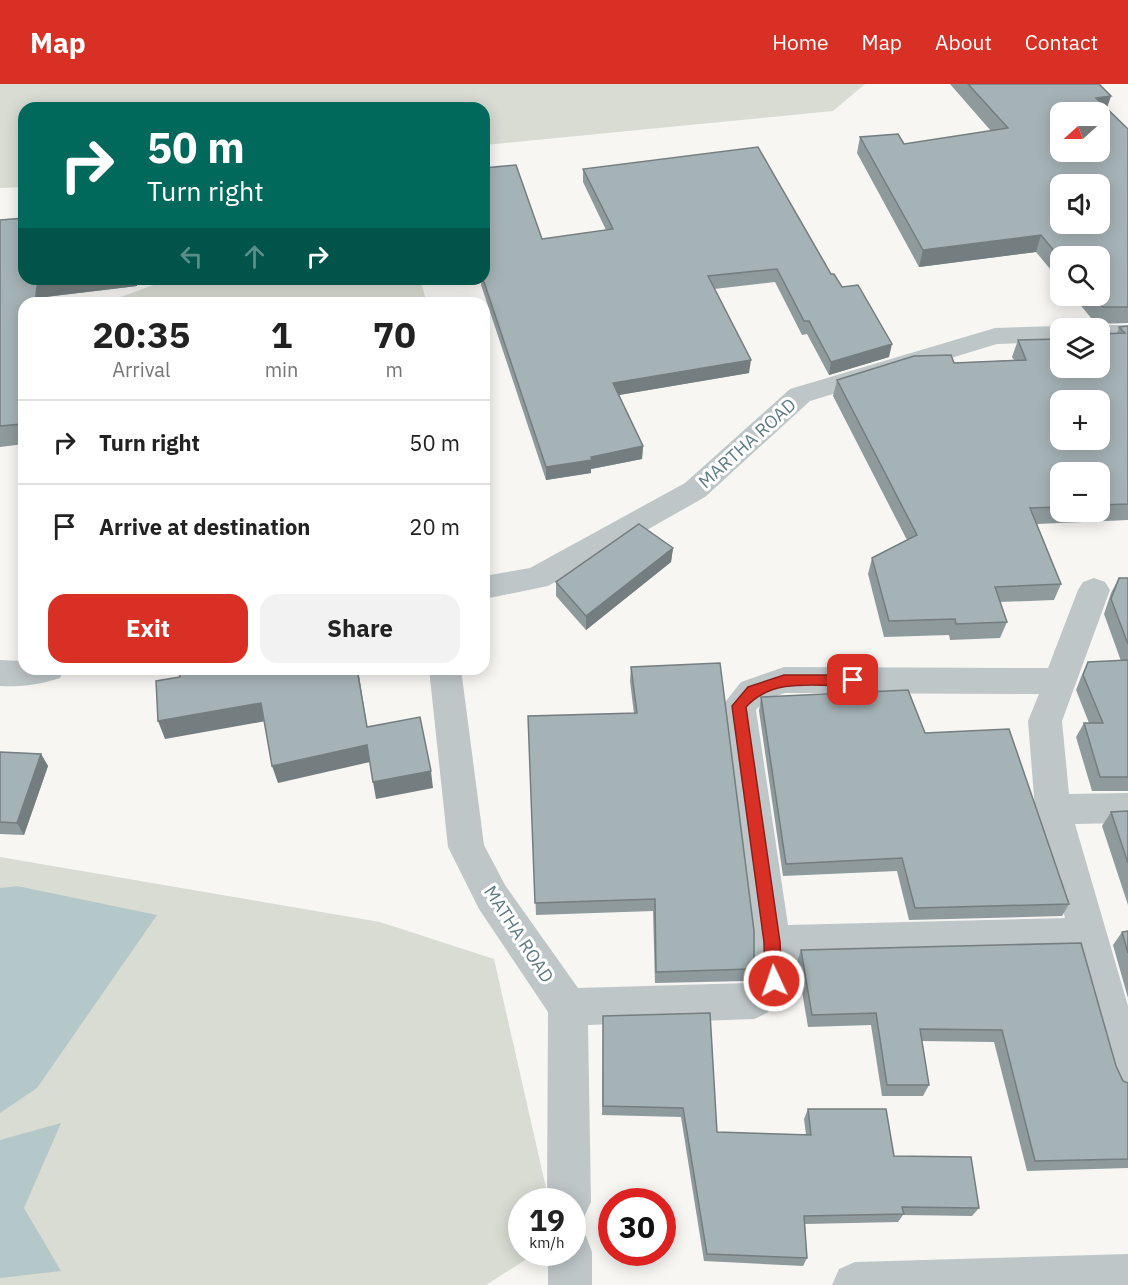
<!DOCTYPE html>
<meta charset="utf-8">
<style>
:root{--surface:#fff;--page:#f2f2f2;--text:#222;--muted:#767676;--line:#e0e0e0;--accent:#d93025}
body{margin:0;font-family:"IBM Plex Sans",sans-serif;background:var(--page);color:var(--text);height:100vh;display:flex;flex-direction:column;font-size:22px;white-space:nowrap}
*{box-sizing:border-box;margin:0}
p{font-size:20px;color:var(--muted)}
.icon{flex:none;width:33px;height:33px;fill:none;stroke:currentColor;stroke-width:2;stroke-linecap:round;stroke-linejoin:round}
.map{position:relative;flex:1;overflow:hidden}
.panel{position:absolute;left:18px;top:213px;width:472px;height:378px;display:flex;flex-direction:column;background:var(--surface);border-radius:18px;box-shadow:0 3px 15px #0003}
.panel>*{flex:none}
.guide{position:absolute;left:18px;top:18px;width:472px;height:183px;border-radius:18px;box-shadow:0 3px 15px #0003;background:#00695c;color:#fff;overflow:hidden}
.needle{width:39px;rotate:249deg}
.controls{position:absolute;left:1050px;top:18px;display:grid;gap:12px}
.controls a{display:grid;place-items:center;width:60px;height:60px;border-radius:12px;background:var(--surface);box-shadow:0 3px 15px #0003;font-size:30px}
.speed{position:absolute;left:508px;top:1104px;display:flex;gap:12px;font-size:30px;font-weight:700;text-align:center}
.speed>*{display:grid;place-content:center;width:78px;height:78px;border-radius:50%;background:var(--surface);box-shadow:0 3px 15px #0003;line-height:1}
.speed small{font-size:15px;font-weight:400}
.speed .limit{border:9px solid #d22;background:#fff;color:#111}
.pin{position:absolute;display:grid;place-items:center;width:51px;height:51px;color:#fff;margin:-26px;border-radius:12px;box-shadow:0 3px 9px #0006}
.me{position:absolute;width:66px;margin:-33px;rotate:357deg;stroke-linejoin:round;filter:drop-shadow(0 0 4px #0008)}
.turn{display:flex;align-items:center;gap:21px;height:126px;padding:0 30px;font-size:27px}
.turn .icon{width:78px;height:78px;stroke-width:2.5}
.turn b{display:block;font-size:42px;line-height:51px}
.lanes{display:flex;align-items:center;height:57px;padding:0 30px;background:#0003;justify-content:center;gap:30px;direction:ltr}
.lanes .off{opacity:.35}
.eta{display:flex;justify-content:space-evenly;align-items:center;height:102px;text-align:center}
.eta b{font-size:36px;font-weight:800;line-height:42px}
.cta{display:flex;gap:12px;margin-top:auto;padding:12px 30px}
.cta a{flex:1;height:69px;border-radius:18px;background:var(--accent);color:#fff;font-size:24px;font-weight:800;line-height:69px;text-align:center}
.cta a+a{background:var(--page);color:var(--text)}
ul{padding:0;list-style:none}
li{display:flex;align-items:center;gap:18px;height:84px;padding:0 30px;border-top:2px solid var(--line)}
li div{flex:1}
li b{display:block;font-size:22px}
li em{font-style:normal}
header{display:flex;align-items:center;gap:36px;box-sizing:border-box;height:84px;padding:0 30px;background:var(--accent);color:#fff}
header strong{font-size:28px}
nav{display:flex;gap:33px;margin-inline-start:auto;font-size:21px}
.map>svg:first-child{display:block}
.green{fill:#d8dcd2}
.water{fill:#b5c8c9}
.lines{fill:none;stroke-linecap:round;stroke-linejoin:round}
.minor{fill:#bfc6c8;fill-rule:evenodd}
.wall{fill:#8f9a9d;fill-rule:evenodd}
.shaded-wall{fill:#747d7f}
.building{fill:#a6b3b6;stroke:#747d7f;stroke-width:1.5;fill-rule:evenodd}
.route{fill:#d93025;stroke:#8d1f18;stroke-width:1.5}
.labels{text-anchor:middle;dominant-baseline:central;stroke-width:6;stroke-linejoin:round;paint-order:stroke}
.street-label{font-size:18px;fill:#5f7a81;stroke:#fff}
</style>
<header>
<strong>Map</strong>
<nav><a>Home</a><a>Map</a><a>About</a><a>Contact</a></nav>
</header>
<div class="map">
<svg width="1128" height="1201" viewBox="0 0 1128 1201">
<rect width="100%" height="100%" fill="#f7f6f3"/>
<path class="green" d="M0,0H865L833,27L485,61L484,24H24V103L0,104Z
M170,195H420L427,219H104Z
M0,773L380,838L494,875L549,1117L522,1118V1168L536,1169L486,1201H0Z"/>
<path class="water" d="M17,802L157,831L37,1004L0,1029V804Z
M61,1039L24,1124L61,1187L0,1194V1056Z"/>
<g class="lines">
<path class="minor" d="M1100,241H1128V257H1100V244H1090Z
M1060,242L1069,244H1060V258L997,260L810,317L705,413L548,502L484,515V492L530,484L685,399L790,305L995,244Z
M1094,494L1105,498L1110,506L1062,637L1069,710L1128,709V739L1075,740L1128,922V1012L1114,1006L1108,992L1074,869L792,876C794,907 783,924 754,935L588,941L591,1118L584,1133L573,1138V1118H547L548,928L479,825L448,763L429,585H461L484,761L505,801L578,904L748,899L753,892V859L722,622L741,598L784,583L1048,584L1078,506L1083,498ZM785,609L1039,610L1028,637L1035,725L1065,834L788,841L756,626L765,616Z
M0,576L24,577V585H64L60,594C39,601 21,603 0,602Z
M573,1147L586,1152L592,1168V1201H548V1168H573Z
M1128,1170V1201H832L839,1185L855,1178Z"/>
</g>
<path class="wall" d="M950,0H1099L1111,12L1107,24L1128,45V239L1096,240L1073,212H1100L1060,172V197L1036,168L919,183L857,69L860,53L904,60L991,47Z
M583,85L831,190L842,203L889,273L829,291L807,250L802,251L775,198L714,205L749,289L619,311L643,362L642,375L591,385V389L546,396L481,201V195H484L542,155L606,146L583,98Z
M0,136L137,202L45,213V219H24V360L0,363Z
M1128,242V436L1037,440L1061,500L1054,516L1000,518L1007,538L1000,554L950,556L949,551L884,553L868,490L872,474L907,456L833,312L837,296L954,279L1014,276L1012,273L1018,256L1060,284L1117,249L1119,243ZM1060,388H1100V428H1060Z
M673,464L671,478L586,546L556,512V498Z
M1119,494H1128V707H1092L1076,653L1084,639H1089L1076,606L1081,593L1088,578L1121,577L1104,530L1111,509Z
M631,583L754,880L751,891L747,897L655,899L653,827L536,831L528,632L634,630L630,597Z
M761,613L925,649L1069,820L1062,832L909,836L897,787L783,792L759,627Z
M0,668L41,670L48,682L24,751L0,750Z
M1128,727V821L1102,742L1111,728Z
M1128,847V914L1113,861L1122,848Z
M801,866L1116,982L1123,997L1128,999V1084L1027,1087L994,958L922,957L929,1001L923,1012H882L871,941L808,943L797,878Z
M603,932L717,1048L806,1051L804,1035L808,1025L894,1072L979,1124L972,1132L903,1131L898,1138L805,1140L807,1174L803,1182L704,1177L681,1033L602,1031Z"/>
<path class="shaded-wall" d="M1111,12L1105,28L1096,14Z
M1041,151L1036,168L919,183L923,166Z
M38,195H137V202L45,213V219H35Z
M892,260L889,273L829,291L831,278Z
M751,276L749,289L613,312V299Z
M643,362L642,375L591,385V389L546,396V383Z
M673,464L671,478L586,546V532Z
M357,585H358L370,661L367,643Z
M261,619L266,637L165,655L158,637Z
M367,661L370,678L278,699L272,682Z
M41,670L48,682L24,751L17,739Z
M431,687L433,704L376,715L373,698Z
M754,880L751,891L747,897L750,885Z"/>
<path class="building" d="M968,0H1099L1111,12L1096,14L1128,45V223H1103L1093,212H1100V172H1060V174L1041,151L923,166L860,53L898,50L904,60L1008,44ZM1060,28H1100V68H1060ZM1060,100H1100V140H1060Z
M758,63L831,190H834L842,203L858,201L892,260L831,278L809,237H804L777,185L708,192L751,276L613,299L643,362L591,373L592,376L546,383L483,195H484V84L516,81L542,155L613,145L583,85Z
M24,134V195H38L35,219H24V324L22,340L0,342V136Z
M1128,242V420L1100,421V388H1060V423L1030,424L1061,500L995,503L1007,538L956,540L955,535L889,537L872,474L917,451L837,296L914,272L951,271L954,279L1026,276L1018,256L1060,255V284H1100V250L1125,249L1119,243ZM1060,316H1100V356H1060Z
M639,440L673,464L586,532L556,498Z
M1119,494H1128V560L1111,515Z
M1128,576V693H1100L1084,639H1103L1083,591L1088,578Z
M720,579L754,847V880L750,885L656,888L655,815L535,819L528,632L637,629L631,583Z
M179,585H357L367,643L420,633L431,687L373,698L367,661L272,682L261,619L158,637L156,597L180,593Z
M908,606L925,649L1009,645L1069,820L915,824L902,774L786,780L761,613Z
M0,668L41,670L17,739L0,738Z
M1128,727V779L1111,728Z
M1128,847V869L1122,848Z
M1081,859L1116,982L1123,997L1128,999V1075L1035,1077L1002,946L920,945L929,1001H887L876,929L812,931L801,866Z
M710,929L717,1048L811,1051L808,1025H886L894,1072L971,1073L979,1124L902,1123L904,1130L804,1132L807,1174L707,1170L683,1024L603,1022V932Z"/>
<path class="route" d="M784,591H853L860,596L853,602C816,602 773,593 746,623L780,858L782,897L779,902L774,905L768,902L765,897L764,858L732,622L748,603Z"/>
<g class="labels">
<g class="street-label">
<text transform="translate(747 359) rotate(-42)">MARTHA ROAD</text>
<text transform="translate(519 850) rotate(57)">MATHA ROAD</text>
</g>
</g>
</svg>
<div class="controls">
<a><svg class="needle" viewBox="-14 -14 28 28"><path d="M0-13l5 13h-10z" fill="#e53935"/><path d="M0 13l5-13h-10z" fill="#767676"/></svg></a>
<a><svg class="icon" aria-label="sound" viewBox="0 0 24 24"><path d="M4 9h4l5-4v14l-5-4H4zM17 9q2 3 0 6"/></svg></a>
<a><svg class="icon" aria-label="search" viewBox="0 0 24 24"><circle cx="10" cy="10" r="6"/><path d="M15 15l6 6"/></svg></a>
<a><svg class="icon" aria-label="layers" viewBox="0 0 24 24"><path d="M12 4l9 5-9 5-9-5zM3 14l9 5 9-5"/></svg></a>
<a>+</a>
<a>−</a>
</div>
<div class="speed"><div>19<small>km/h</small></div><div class="limit">30</div></div>
<div class="pin" style="left:853px;top:596px;background:#d93025"><svg class="icon" aria-label="arrive" viewBox="0 0 24 24"><path d="M6 21V4h12l-3 4 3 4H6"/></svg></div>
<svg class="me" style="left:774px;top:897px" viewBox="-20 -20 40 40"><circle r="17" fill="#d93025" stroke="#fff" stroke-width="3"/><path d="M0-11L8 9 0 5-8 9z" fill="#fff"/></svg>
<div class="guide">
<div class="turn"><svg class="icon" aria-label="right" viewBox="0 0 24 24"><path d="M7 20v-9h11M14 6l5 5-5 5"/></svg><div><b>50 m</b>Turn right</div></div>
<div class="lanes"><svg class="icon off" aria-label="left" viewBox="0 0 24 24"><path d="M17 20v-9H6M10 6l-5 5 5 5"/></svg><svg class="icon off" aria-label="ahead" viewBox="0 0 24 24"><path d="M12 20V5M6 11l6-6 6 6"/></svg><svg class="icon" aria-label="right" viewBox="0 0 24 24"><path d="M7 20v-9h11M14 6l5 5-5 5"/></svg></div>
</div>
<section class="panel">
<div class="eta">
<div><b>20:35</b><p>Arrival</p></div>
<div><b>1</b><p>min</p></div>
<div><b>70</b><p>m</p></div>
</div>
<ul>
<li><svg class="icon" aria-label="right" viewBox="0 0 24 24"><path d="M7 20v-9h11M14 6l5 5-5 5"/></svg><div><b>Turn right</b></div><em>50 m</em></li>
<li><svg class="icon" aria-label="arrive" viewBox="0 0 24 24"><path d="M6 21V4h12l-3 4 3 4H6"/></svg><div><b>Arrive at destination</b></div><em>20 m</em></li>
</ul>
<div class="cta"><a>Exit</a><a>Share</a></div>
</section>
</div>
